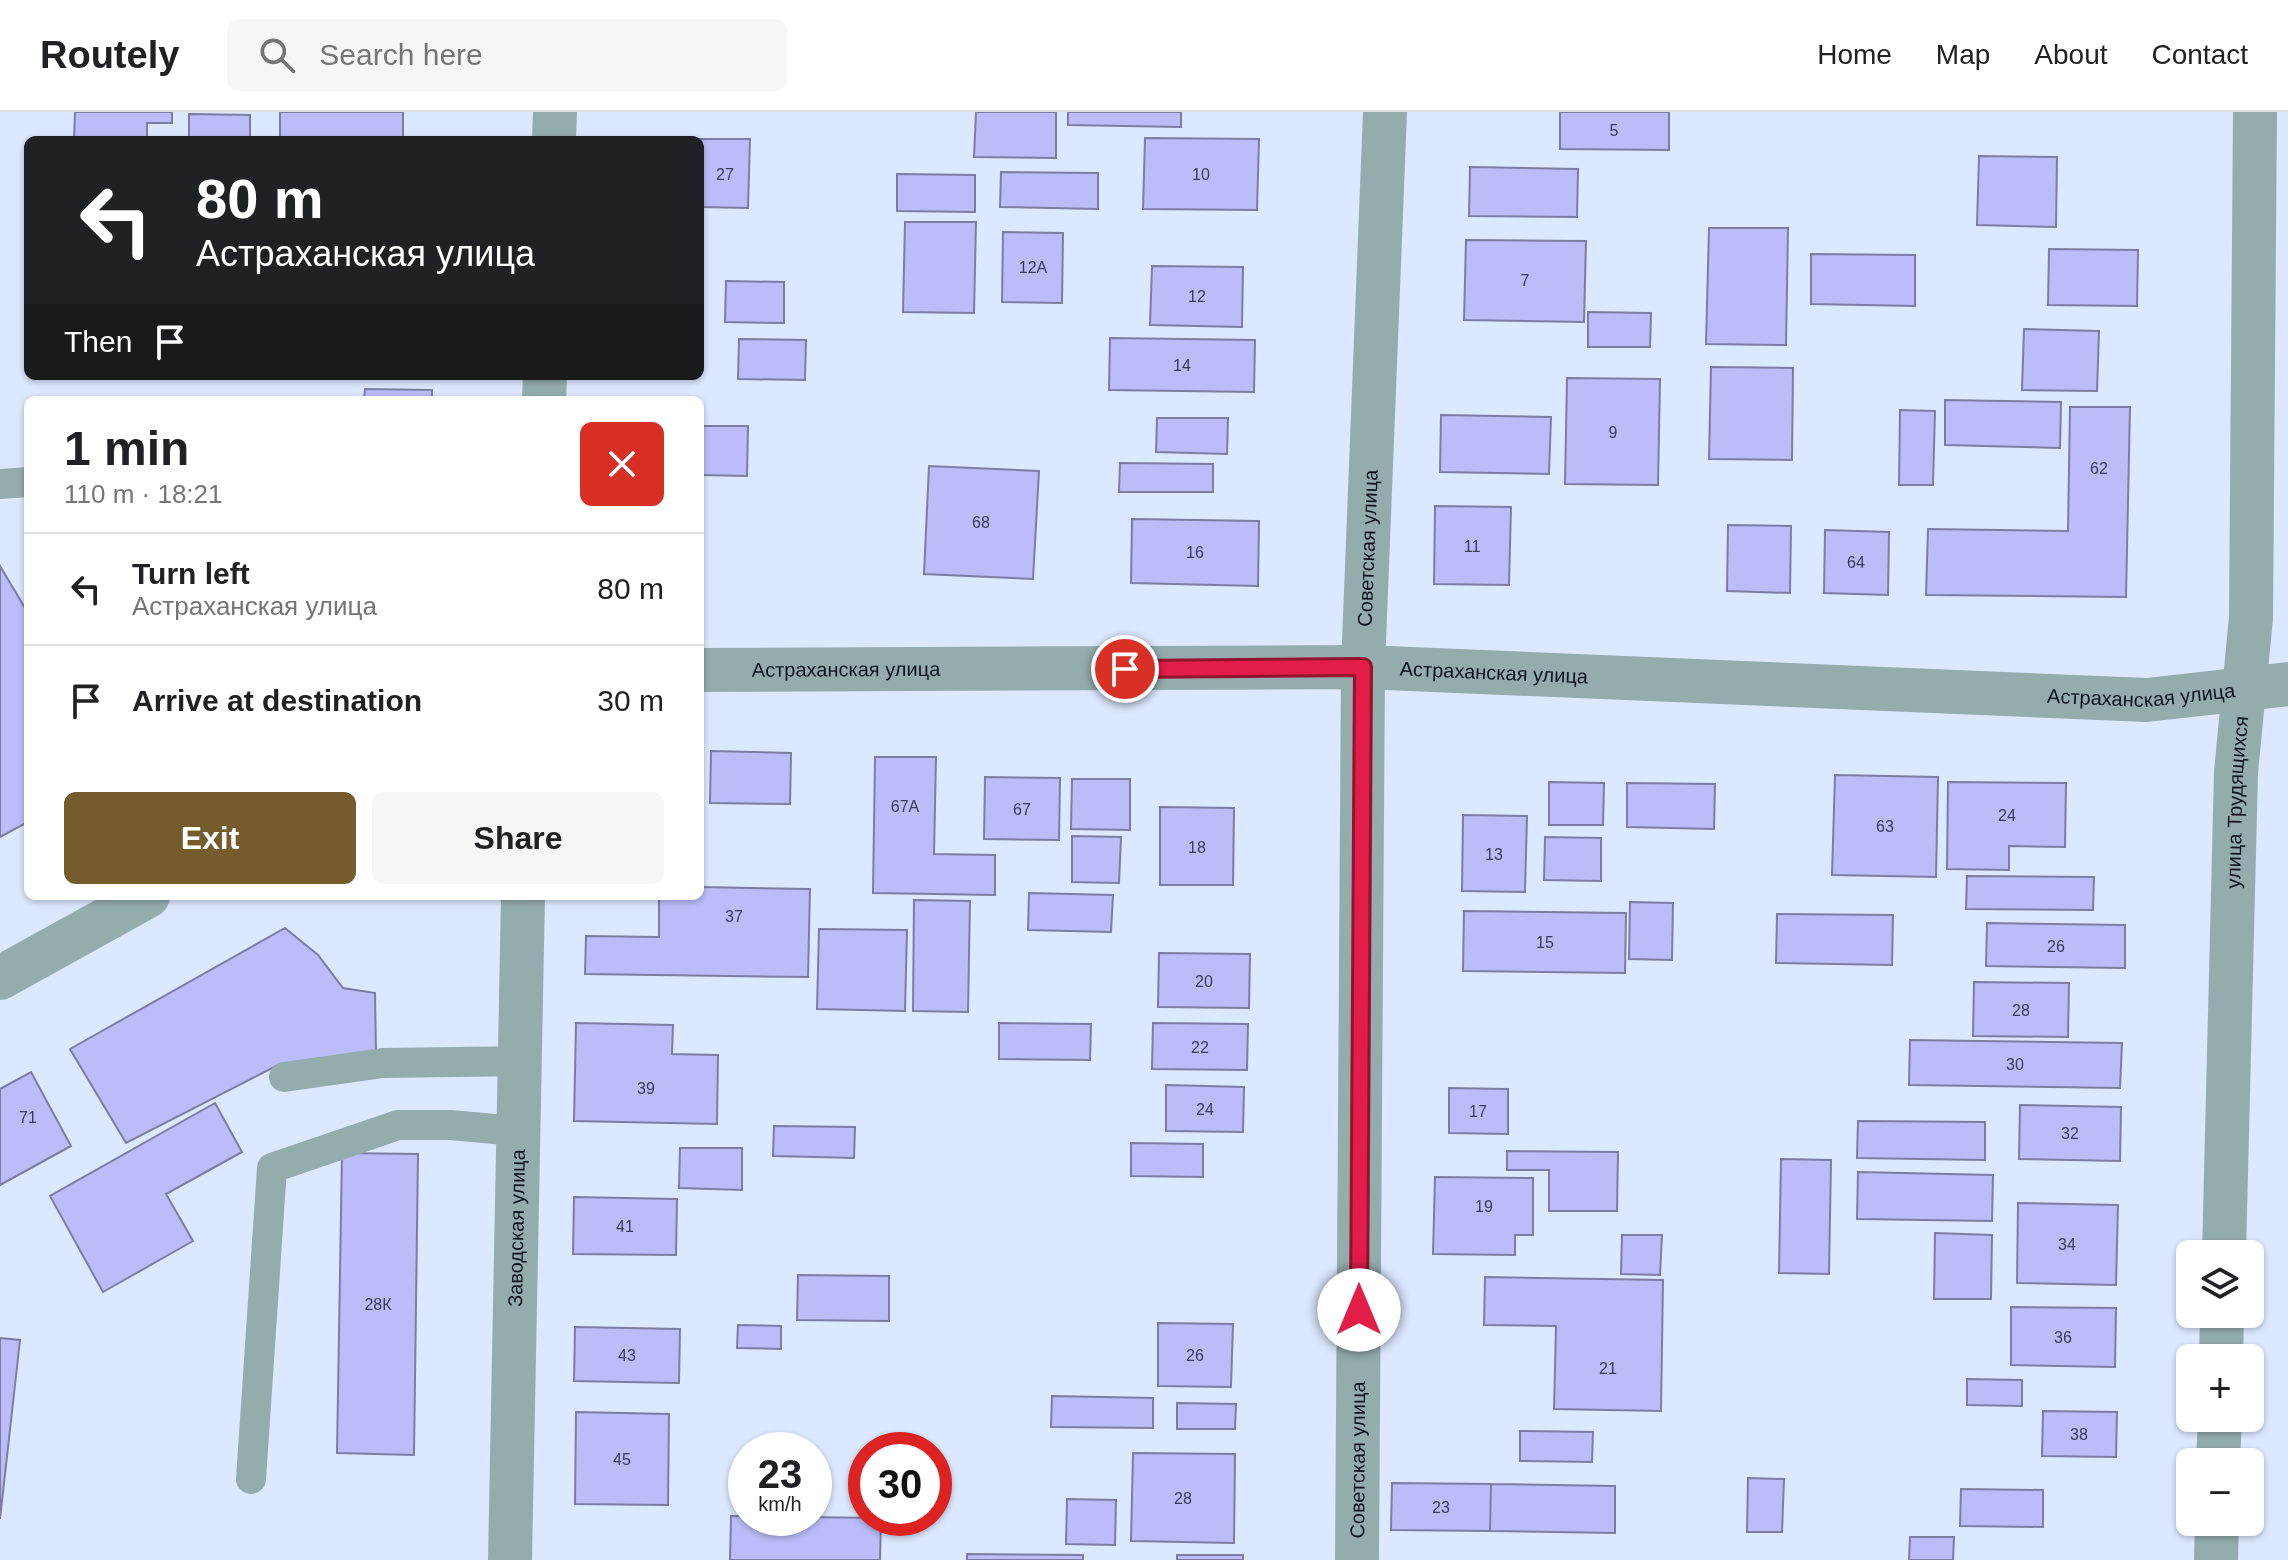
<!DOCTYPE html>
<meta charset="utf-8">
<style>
:root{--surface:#fff;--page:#f6f6f6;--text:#202124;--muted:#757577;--line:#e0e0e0;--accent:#745c2d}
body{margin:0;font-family:Arial,sans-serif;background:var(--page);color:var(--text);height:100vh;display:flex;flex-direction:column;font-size:30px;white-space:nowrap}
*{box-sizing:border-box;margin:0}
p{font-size:26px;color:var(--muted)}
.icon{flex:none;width:44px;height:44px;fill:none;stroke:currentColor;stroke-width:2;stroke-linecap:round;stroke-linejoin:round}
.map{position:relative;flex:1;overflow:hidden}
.side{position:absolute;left:24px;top:284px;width:680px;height:504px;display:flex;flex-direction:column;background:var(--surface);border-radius:12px;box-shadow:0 2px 6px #0004}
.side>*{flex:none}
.hud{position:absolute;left:24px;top:24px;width:680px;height:244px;border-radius:12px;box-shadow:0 2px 6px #0004;background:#202124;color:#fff;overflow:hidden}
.controls{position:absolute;left:2176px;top:1128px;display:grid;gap:16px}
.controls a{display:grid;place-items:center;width:88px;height:88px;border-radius:12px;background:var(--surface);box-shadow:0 2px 6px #0004;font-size:40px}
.speed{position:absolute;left:728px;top:1320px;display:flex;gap:16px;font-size:40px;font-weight:700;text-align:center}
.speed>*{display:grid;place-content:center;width:104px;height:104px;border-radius:50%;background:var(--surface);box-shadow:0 2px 6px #0004;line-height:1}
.speed small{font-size:20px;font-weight:400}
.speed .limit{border:12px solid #d22;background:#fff;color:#111}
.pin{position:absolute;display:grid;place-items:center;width:68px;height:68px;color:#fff;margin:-34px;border:4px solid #fff;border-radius:50%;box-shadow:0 2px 8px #0007}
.me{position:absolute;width:88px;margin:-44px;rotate:0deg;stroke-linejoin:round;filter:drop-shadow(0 0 6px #0008)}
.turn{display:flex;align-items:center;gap:28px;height:168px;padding:0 40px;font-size:36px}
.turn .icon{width:104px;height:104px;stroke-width:2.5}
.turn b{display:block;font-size:56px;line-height:68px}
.then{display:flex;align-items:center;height:76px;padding:0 40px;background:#0003;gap:16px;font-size:30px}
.round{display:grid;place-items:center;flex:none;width:84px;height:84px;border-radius:12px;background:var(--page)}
.head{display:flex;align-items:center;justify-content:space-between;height:136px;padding:0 40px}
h1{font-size:48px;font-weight:600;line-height:60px}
.button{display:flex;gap:16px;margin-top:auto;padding:16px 40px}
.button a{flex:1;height:92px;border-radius:12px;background:var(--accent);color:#fff;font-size:32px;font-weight:600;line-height:92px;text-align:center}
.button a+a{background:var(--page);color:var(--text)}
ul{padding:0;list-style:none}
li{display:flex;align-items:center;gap:24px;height:112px;padding:0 40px;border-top:2px solid var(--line)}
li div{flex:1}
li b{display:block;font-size:30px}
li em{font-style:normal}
header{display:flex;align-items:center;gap:48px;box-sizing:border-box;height:112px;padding:0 40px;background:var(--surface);border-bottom:2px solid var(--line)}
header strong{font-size:38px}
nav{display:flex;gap:44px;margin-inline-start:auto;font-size:28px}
.search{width:560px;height:72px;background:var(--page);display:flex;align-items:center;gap:20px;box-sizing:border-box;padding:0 28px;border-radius:12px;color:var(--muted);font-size:30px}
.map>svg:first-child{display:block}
.building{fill:#babdfa;stroke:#7b7ea2;stroke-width:2}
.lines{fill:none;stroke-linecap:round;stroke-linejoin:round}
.service{stroke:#95acad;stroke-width:30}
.minor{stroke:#95acad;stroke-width:44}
.tertiary{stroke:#95acad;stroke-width:44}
.route-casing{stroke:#92132f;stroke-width:20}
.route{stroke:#e11d48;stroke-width:14}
.labels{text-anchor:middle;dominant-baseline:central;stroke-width:6;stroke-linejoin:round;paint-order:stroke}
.number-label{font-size:16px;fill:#383e56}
.street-label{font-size:20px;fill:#0c131f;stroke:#dce8ff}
</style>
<header>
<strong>Routely</strong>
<div class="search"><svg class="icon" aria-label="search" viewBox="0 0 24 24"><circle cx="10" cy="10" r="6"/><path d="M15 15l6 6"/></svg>Search here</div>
<nav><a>Home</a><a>Map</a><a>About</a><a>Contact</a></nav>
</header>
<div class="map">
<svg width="2288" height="1448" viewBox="0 0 2288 1448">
<rect width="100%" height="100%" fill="#dce8ff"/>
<path class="building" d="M75,0H172V11H147V28H74Z
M280,0H403V28H280Z
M976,0H1056V46L974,45Z
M1068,0H1181V15L1068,13Z
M1560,0H1669V38L1560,37Z
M189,2L250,3V28H189Z
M1145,26L1259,27L1257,98L1143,97Z
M677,27H750L748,96L700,95V28Z
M1979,44L2057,45L2056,115L1977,113Z
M1470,55L1578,57L1577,105L1469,104Z
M1001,60L1098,61V97L1000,95Z
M897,62L975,63V100L897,99Z
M905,110H976L974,201L903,200Z
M1709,116H1788L1786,233L1706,232Z
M1003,120L1063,121L1062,191L1002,190Z
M1466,128L1586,129L1584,210L1464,208Z
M2049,137L2138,138L2137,194L2048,193Z
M1811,142L1915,143V194L1811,192Z
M1152,154L1243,155L1242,215L1150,213Z
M726,169L784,170V211L725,210Z
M1588,200L1651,201L1650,235H1588Z
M2024,217L2099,219L2097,279L2022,278Z
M1110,226L1255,228L1254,280L1109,278Z
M739,227L806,228L805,268L738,267Z
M1711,255L1793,256L1792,348L1709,347Z
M1567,266L1660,267L1658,373L1565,372Z
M365,277L432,278V288H364Z
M1945,288L2061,290L2060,336L1945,333Z
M2070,295H2130L2126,485L1926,483L1928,417L2068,419Z
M1900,298L1935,299L1933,373H1899Z
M1441,303L1551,305L1549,362L1440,360Z
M1157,306H1228L1227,342L1156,340Z
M700,314H748L747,364L700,363Z
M1120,351L1213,352V380H1119Z
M929,354L1039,359L1033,467L924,462Z
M1435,394L1511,395L1509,473L1434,472Z
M1132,407L1259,409L1258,474L1131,471Z
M1728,413L1791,414L1790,481L1727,479Z
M1825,418L1889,420L1888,483L1824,481Z
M0,454L28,501V710L0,725Z
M711,639L791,641L790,692L710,691Z
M875,645H936L934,742L995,743V783L873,781Z
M1835,663L1938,665L1936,765L1832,763Z
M985,665L1060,666L1059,728L984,727Z
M1072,667H1130V718L1071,717Z
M1549,670L1604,671L1603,713H1549Z
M1948,670L2066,671L2065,735L2009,734V758L1947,757Z
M1627,671L1715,672L1714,717L1627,715Z
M1160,695L1234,696L1233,773H1160Z
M1463,703L1527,704L1525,780L1462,779Z
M1072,724L1121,725L1119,771L1072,770Z
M1545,725L1601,726V769L1544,768Z
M1967,764L2094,765L2093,798L1966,797Z
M700,775L810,777L808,865L585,862L586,824L659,825V784H700Z
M1029,781L1113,783L1111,820L1028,818Z
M914,788L970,789L968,900L913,899Z
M1630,790L1673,791L1672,848L1629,847Z
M1464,799L1626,801L1625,861L1463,859Z
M1777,802L1893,803L1892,853L1776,851Z
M1987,811L2125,813V856L1986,854Z
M285,816L318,843L343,876L375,881L376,941L278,953L126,1031L70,937Z
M819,817L907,818L905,899L817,897Z
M1159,841L1250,842L1249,896L1158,895Z
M1974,870L2069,871L2068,925L1973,924Z
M576,911L673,913L672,942L718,943L717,1012L574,1009Z
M999,911L1091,912L1090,948L999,947Z
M1153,911L1248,912L1247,958L1152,957Z
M1910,928L2122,931L2120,976L1909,973Z
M31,960L71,1034L0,1073V977Z
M1166,973L1244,975L1243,1020L1166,1019Z
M1449,976L1508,977V1022L1449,1021Z
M215,991L242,1040L166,1082L193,1129L103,1180L50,1084Z
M2020,993L2121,995L2120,1049L2019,1047Z
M1858,1009L1985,1010V1048L1857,1046Z
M774,1014L855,1015L854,1046L773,1044Z
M1131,1031L1203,1032V1065L1131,1064Z
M680,1036H742V1078L679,1076Z
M1507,1039L1618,1040L1617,1099H1549V1058H1507Z
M342,1041L418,1042L414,1343L337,1341Z
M1781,1047L1831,1048L1829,1162L1779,1161Z
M1858,1060L1993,1063L1992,1109L1857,1107Z
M1435,1065L1533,1066V1123H1515V1143L1433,1142Z
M574,1085L677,1087L676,1143L573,1142Z
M2018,1091L2118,1093L2116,1173L2017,1171Z
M1935,1121L1992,1123L1991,1187H1934Z
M1622,1123H1662L1660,1163L1621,1162Z
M798,1163L889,1164V1209L797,1208Z
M1485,1165L1663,1168L1661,1299L1554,1297L1556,1214L1484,1213Z
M2011,1195L2116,1196L2115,1255L2011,1253Z
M1158,1211L1233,1212L1231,1275L1158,1274Z
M738,1213L781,1214V1237L737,1236Z
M575,1215L680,1217L679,1271L574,1269Z
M0,1226L20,1228L0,1407Z
M1967,1267L2022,1268V1294L1967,1293Z
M1052,1284L1153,1286V1316L1051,1315Z
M1177,1291L1236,1292L1235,1317H1177Z
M2043,1299L2117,1300L2116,1345L2042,1344Z
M576,1300L669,1302L668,1393L575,1392Z
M1520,1319L1593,1320L1592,1350L1520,1349Z
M1133,1341L1235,1342L1234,1431L1131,1429Z
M1748,1366L1784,1367L1782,1420H1747Z
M1392,1371L1491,1372L1490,1419L1391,1418Z
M1491,1372L1615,1374V1421L1490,1419Z
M1961,1377L2043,1378V1415L1960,1414Z
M1067,1387L1116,1388L1115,1433L1066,1432Z
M731,1404L881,1406L880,1448H730Z
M1910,1425H1954L1953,1448H1909Z
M967,1442L1083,1443V1448H967Z
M1177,1443H1243V1448H1177Z"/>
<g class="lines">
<path class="service" d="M0,372L28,370
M284,965L383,951L519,949
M251,1367L272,1056L398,1013H450L517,1019"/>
<g class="minor">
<path id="s1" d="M2224,1142L2236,660L2251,506L2255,0"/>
<path d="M2221,1246L2222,1202"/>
<path d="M2218,1350L2220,1306"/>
<path id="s2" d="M1357,1448L1363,555L1385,0"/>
<path d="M2216,1448L2217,1410"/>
</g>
<g class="tertiary">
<path d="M554,28L555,0"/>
<path d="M544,288L545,264"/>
<path id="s3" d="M700,558L1363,555L2147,588L2288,572"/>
<path d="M0,866L148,784"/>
<path id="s4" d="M510,1448L523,784"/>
</g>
</g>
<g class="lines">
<defs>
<path id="route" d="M1125,557L1363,555L1359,1198"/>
</defs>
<use href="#route" class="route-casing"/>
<use href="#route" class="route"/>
</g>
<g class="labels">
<g class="number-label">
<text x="1614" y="18">5</text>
<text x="725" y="62">27</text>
<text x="1201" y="62">10</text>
<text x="1033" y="155">12А</text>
<text x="1525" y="168">7</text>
<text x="1197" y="184">12</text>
<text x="1182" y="253">14</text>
<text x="1613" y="320">9</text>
<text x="2099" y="356">62</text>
<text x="981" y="410">68</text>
<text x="1472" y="434">11</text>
<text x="1195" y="440">16</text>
<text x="1856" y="450">64</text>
<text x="905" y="694">67А</text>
<text x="1022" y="697">67</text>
<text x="2007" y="703">24</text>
<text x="1885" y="714">63</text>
<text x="1197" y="735">18</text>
<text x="1494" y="742">13</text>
<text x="734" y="804">37</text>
<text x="1545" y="830">15</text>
<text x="2056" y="834">26</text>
<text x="1204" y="869">20</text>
<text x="2021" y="898">28</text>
<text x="1200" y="935">22</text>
<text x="2015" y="952">30</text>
<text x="646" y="976">39</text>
<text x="1205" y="997">24</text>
<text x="1478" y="999">17</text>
<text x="28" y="1005">71</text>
<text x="2070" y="1021">32</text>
<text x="1484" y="1094">19</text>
<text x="625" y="1114">41</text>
<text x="2067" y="1132">34</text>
<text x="378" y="1192">28К</text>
<text x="2063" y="1225">36</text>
<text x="627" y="1243">43</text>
<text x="1195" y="1243">26</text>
<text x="1608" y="1256">21</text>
<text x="2079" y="1322">38</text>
<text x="622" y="1347">45</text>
<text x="1183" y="1386">28</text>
<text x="1441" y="1395">23</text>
</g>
<g class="street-label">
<text stroke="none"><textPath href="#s2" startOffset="1012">Советская улица</textPath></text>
<text stroke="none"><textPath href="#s3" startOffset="146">Астраханская улица</textPath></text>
<text stroke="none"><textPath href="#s3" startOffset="794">Астраханская улица</textPath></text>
<text stroke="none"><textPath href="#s3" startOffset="1442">Астраханская улица</textPath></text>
<text stroke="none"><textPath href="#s1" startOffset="452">улица Трудящихся</textPath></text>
<text stroke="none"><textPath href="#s4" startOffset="332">Заводская улица</textPath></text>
<text stroke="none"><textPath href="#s2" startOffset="100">Советская улица</textPath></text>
</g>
</g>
</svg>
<div class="controls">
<a><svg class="icon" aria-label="layers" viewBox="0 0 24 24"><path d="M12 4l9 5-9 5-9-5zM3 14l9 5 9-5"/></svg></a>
<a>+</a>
<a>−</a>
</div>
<div class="speed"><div>23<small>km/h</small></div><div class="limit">30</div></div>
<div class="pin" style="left:1125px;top:557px;background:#d93025"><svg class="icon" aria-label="arrive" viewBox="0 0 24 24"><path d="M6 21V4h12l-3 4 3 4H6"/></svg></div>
<svg class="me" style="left:1359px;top:1198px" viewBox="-20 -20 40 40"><circle r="19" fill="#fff"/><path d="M0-13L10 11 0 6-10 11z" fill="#e11d48"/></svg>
<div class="hud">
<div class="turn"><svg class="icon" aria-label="left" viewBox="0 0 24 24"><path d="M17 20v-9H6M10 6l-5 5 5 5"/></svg><div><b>80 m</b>Астраханская улица</div></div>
<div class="then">Then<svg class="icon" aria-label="arrive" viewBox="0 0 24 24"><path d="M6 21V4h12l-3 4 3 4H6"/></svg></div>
</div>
<section class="side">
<div class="head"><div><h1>1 min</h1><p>110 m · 18:21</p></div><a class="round" style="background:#d93025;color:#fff"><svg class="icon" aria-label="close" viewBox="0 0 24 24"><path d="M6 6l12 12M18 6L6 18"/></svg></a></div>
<ul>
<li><svg class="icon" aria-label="left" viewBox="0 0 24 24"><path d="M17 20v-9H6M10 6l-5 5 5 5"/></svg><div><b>Turn left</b><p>Астраханская улица</p></div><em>80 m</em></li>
<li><svg class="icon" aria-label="arrive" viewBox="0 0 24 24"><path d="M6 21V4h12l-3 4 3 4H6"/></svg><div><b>Arrive at destination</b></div><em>30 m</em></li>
</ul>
<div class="button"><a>Exit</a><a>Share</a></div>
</section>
</div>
